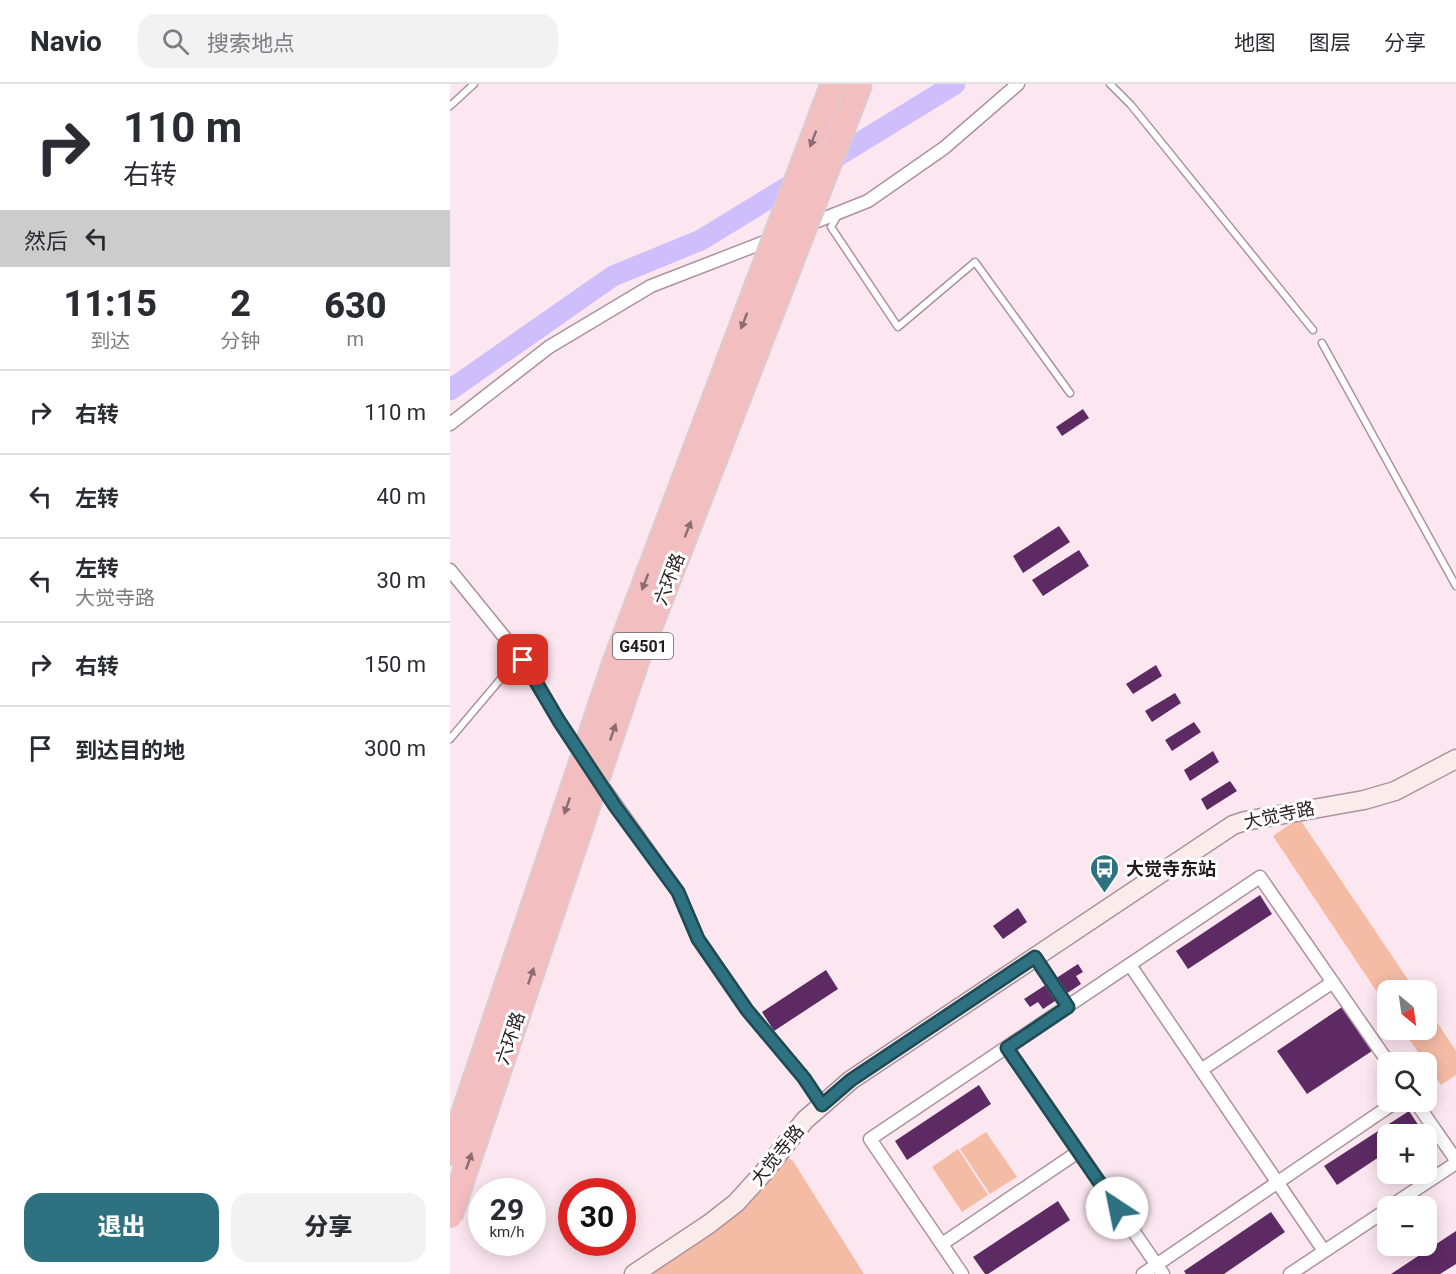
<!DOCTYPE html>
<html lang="zh">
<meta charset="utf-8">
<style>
:root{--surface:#fff;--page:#f2f2f3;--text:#2b2b33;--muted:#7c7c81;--line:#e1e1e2;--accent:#2e7282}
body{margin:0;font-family:Roboto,"Noto Sans SC",sans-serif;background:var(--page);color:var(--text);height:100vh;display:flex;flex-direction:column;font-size:22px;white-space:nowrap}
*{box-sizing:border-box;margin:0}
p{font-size:20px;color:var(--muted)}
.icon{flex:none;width:33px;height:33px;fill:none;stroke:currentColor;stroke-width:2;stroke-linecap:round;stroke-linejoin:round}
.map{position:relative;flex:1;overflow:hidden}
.panel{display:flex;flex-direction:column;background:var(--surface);width:450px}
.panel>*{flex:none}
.banner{background:#fff;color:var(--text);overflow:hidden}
.needle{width:39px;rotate:151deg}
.controls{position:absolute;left:927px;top:896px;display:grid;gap:12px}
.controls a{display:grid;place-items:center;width:60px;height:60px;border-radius:12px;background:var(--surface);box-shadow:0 3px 15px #0003;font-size:30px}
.speed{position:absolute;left:18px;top:1094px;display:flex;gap:12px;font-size:30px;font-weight:700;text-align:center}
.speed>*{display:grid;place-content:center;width:78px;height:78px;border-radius:50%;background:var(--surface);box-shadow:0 3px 15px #0003;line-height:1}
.speed small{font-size:15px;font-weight:400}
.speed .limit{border:9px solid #d22;background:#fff;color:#111}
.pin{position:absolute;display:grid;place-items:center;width:51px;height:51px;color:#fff;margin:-26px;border-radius:12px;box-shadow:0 3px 9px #0006}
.me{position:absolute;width:66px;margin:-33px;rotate:326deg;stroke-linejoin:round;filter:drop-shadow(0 0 4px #0008)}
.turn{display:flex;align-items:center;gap:21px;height:126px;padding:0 24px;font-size:27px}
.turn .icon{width:78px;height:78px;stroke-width:2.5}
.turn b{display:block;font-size:42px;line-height:51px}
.then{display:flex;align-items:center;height:57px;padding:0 24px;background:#0003;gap:12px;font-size:22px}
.eta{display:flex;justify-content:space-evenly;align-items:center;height:102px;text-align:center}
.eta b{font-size:36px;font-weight:800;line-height:42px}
.action{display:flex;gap:12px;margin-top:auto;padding:12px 24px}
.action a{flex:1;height:69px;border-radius:18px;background:var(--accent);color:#fff;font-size:24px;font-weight:800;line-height:69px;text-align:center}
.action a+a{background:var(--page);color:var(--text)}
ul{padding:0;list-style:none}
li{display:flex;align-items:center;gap:18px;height:84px;padding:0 24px;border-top:2px solid var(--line)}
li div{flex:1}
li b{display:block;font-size:22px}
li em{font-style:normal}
header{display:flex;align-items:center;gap:36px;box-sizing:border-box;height:84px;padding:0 30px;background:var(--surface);border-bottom:2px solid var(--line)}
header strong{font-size:28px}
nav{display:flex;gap:33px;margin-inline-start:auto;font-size:21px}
.search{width:420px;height:54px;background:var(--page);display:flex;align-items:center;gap:15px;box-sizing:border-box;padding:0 21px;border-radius:18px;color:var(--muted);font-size:22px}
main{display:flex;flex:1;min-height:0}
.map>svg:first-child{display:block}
.green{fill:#f5bca5}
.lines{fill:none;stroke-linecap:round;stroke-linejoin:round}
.river{stroke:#cfbefc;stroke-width:21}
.building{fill:#5d2a63}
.service-casing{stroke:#ab929d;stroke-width:9}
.minor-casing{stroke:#ab929d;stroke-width:15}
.secondary-casing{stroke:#ab929d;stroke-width:21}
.service{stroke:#fff;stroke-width:6}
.minor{stroke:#fff;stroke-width:12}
.secondary{stroke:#fbecec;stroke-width:18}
.motorway-bridge-casing{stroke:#d3d1d2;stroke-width:27;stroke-linecap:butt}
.motorway-bridge{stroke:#f3bec0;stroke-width:24}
.oneway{fill:#8c6c70}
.route-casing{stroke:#1e4a54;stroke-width:15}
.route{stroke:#2e7282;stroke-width:10}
.labels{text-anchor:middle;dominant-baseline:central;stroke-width:6;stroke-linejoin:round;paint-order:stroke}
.shield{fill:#fff;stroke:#665f62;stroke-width:1.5}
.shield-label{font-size:16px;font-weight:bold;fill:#241b1f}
.street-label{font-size:18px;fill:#241b1f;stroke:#fff}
.poi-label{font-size:18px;font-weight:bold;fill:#241b1f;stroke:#fff;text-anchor:start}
</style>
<header>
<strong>Navio</strong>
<div class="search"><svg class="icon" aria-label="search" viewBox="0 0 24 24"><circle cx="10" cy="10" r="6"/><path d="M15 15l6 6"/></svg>搜索地点</div>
<nav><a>地图</a><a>图层</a><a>分享</a></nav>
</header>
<main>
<section class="panel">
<div class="banner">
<div class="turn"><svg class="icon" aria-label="right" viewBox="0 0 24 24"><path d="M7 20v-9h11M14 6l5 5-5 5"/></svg><div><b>110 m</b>右转</div></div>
<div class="then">然后<svg class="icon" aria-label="left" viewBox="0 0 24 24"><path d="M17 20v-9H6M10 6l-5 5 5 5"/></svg></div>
</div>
<div class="eta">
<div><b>11:15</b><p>到达</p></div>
<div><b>2</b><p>分钟</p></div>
<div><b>630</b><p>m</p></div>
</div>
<ul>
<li><svg class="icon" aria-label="right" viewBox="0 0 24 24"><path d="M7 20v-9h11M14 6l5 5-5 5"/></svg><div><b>右转</b></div><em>110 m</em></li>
<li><svg class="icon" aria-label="left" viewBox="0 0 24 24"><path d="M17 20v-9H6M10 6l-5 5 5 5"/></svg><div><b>左转</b></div><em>40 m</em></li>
<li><svg class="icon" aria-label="left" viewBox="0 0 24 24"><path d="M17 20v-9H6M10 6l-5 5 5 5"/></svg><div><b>左转</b><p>大觉寺路</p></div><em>30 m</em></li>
<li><svg class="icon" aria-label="right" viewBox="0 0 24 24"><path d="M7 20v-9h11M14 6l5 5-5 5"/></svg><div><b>右转</b></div><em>150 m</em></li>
<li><svg class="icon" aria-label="arrive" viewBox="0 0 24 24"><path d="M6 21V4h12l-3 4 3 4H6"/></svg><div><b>到达目的地</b></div><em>300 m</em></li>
</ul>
<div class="action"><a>退出</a><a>分享</a></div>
</section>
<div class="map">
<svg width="1006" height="1190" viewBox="0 0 1006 1190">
<rect width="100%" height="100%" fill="#fce7f0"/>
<path class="green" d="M849,734L965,906H938L937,923L823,752Z
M977,923L1006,967V991L991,1001L952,945H976Z
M536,1048L567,1093L540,1110L510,1065Z
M508,1065L538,1111L512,1128L482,1083Z
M338,1074L343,1077L414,1190H199L292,1125Z"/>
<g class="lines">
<path class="river" d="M0,306L163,192L251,156L505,0"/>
</g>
<path class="building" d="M633,325L639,334L612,352L606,343Z
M609,442L620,458L573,489L563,472Z
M629,466L639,482L593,512L582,496Z
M706,581L712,592L683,610L676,600Z
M725,609L731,619L702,638L695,627Z
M744,638L751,648L722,667L715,656Z
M763,667L769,678L740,697L734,686Z
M780,697L787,707L757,726L751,715Z
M810,811L822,830L738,885L726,867Z
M568,824L577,838L553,855L543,842Z
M628,880L633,888L626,892L631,900L593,925L588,918L580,923L574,915Z
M376,886L388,905L324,947L312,928Z
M892,923L922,967L857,1010L827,967Z
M529,1001L541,1020L457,1076L445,1057Z
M959,1027L971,1045L964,1050H938V1067L887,1101L874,1082Z
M608,1117L620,1136L538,1190H535L523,1173Z
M821,1128L835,1148L774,1190H736L734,1187Z
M1006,1147V1180L990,1190H941Z"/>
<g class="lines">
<defs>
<path id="service" d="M660,0L681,21L863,246
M0,22L24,0
M388,131L381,143L448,243L525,178L620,309
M872,259L1006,502
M0,655L55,590L73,576"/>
<path id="minor" d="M355,142L418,117L494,64L568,0
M0,340L99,263L201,202L325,154
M0,486L73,576L109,637L134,675
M147,694L228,808L248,855L297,926L354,994L372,1021
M585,873L618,923
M680,881L874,1167
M557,964L713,1190
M751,986L883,898
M965,1017L1006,1076
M941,1122L1006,1079
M492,1160L628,1068
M512,1190L420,1055L810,793L938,978
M693,1190L947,1017
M840,1190L938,1125"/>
<path id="secondary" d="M184,1190L259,1140L286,1119L314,1088L355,1036L401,996L783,741L795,737L914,716L945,707L1006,675"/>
</defs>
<use href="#service" class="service-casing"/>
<use href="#minor" class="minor-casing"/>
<use href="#secondary" class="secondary-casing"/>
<use href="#service" class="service"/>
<use href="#minor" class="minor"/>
<use href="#secondary" class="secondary"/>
<defs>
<path id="motorway-bridge" d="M0,1070L165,578L383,0
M0,1132L186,579L410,0"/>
</defs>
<use href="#motorway-bridge" class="motorway-bridge-casing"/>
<use href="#motorway-bridge" class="motorway-bridge"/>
</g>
<defs><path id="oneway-solid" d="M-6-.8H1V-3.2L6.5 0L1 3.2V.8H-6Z" transform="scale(1.5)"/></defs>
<g class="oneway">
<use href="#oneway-solid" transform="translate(363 55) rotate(111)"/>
<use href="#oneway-solid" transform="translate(294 237) rotate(111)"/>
<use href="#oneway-solid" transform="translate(238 445) rotate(-69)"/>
<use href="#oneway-solid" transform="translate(195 498) rotate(111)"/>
<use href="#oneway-solid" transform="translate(163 648) rotate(-71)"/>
<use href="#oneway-solid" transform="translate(117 722) rotate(109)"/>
<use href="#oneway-solid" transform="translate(81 892) rotate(-71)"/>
<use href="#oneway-solid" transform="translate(19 1077) rotate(-71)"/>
</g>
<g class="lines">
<defs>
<path id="route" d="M73,576L109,637L165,722L228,808L248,855L297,926L354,994L372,1021L401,996L585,873L618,923L557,964L667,1124"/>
</defs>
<use href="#route" class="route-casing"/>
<use href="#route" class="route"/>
</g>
<defs>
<symbol id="bus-pin" viewBox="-11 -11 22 30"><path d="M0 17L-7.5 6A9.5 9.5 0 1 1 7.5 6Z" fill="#2e7282" stroke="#fff"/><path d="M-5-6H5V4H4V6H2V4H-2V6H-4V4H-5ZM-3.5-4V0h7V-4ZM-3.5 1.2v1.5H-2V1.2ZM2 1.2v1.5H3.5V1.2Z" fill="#fff"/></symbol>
</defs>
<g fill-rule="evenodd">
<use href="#bus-pin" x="638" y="768" width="33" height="45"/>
</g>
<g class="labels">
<rect class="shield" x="163" y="549" width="60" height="26" rx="4.5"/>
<g class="shield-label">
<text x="193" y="562">G4501</text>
</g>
<g class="street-label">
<text transform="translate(219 495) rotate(-69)">六环路</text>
<text transform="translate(829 731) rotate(-12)">大觉寺路</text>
<text transform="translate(60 954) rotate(-71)">六环路</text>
<text transform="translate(327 1071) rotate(-51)">大觉寺路</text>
</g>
<g class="poi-label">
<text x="676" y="784">大觉寺东站</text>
</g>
</g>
</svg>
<div class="controls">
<a><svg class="needle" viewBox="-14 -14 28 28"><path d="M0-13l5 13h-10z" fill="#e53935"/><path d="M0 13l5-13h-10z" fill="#7c7c81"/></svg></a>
<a><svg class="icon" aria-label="search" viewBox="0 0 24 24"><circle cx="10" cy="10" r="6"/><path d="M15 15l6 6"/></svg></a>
<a>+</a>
<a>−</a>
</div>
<div class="speed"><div>29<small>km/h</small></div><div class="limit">30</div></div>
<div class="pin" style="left:73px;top:576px;background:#d93025"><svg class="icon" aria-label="arrive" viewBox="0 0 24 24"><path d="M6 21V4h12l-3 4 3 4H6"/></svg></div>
<svg class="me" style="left:667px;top:1124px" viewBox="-20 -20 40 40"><circle r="19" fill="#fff"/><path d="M0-13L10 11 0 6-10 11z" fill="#2e7282"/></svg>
</div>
</main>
